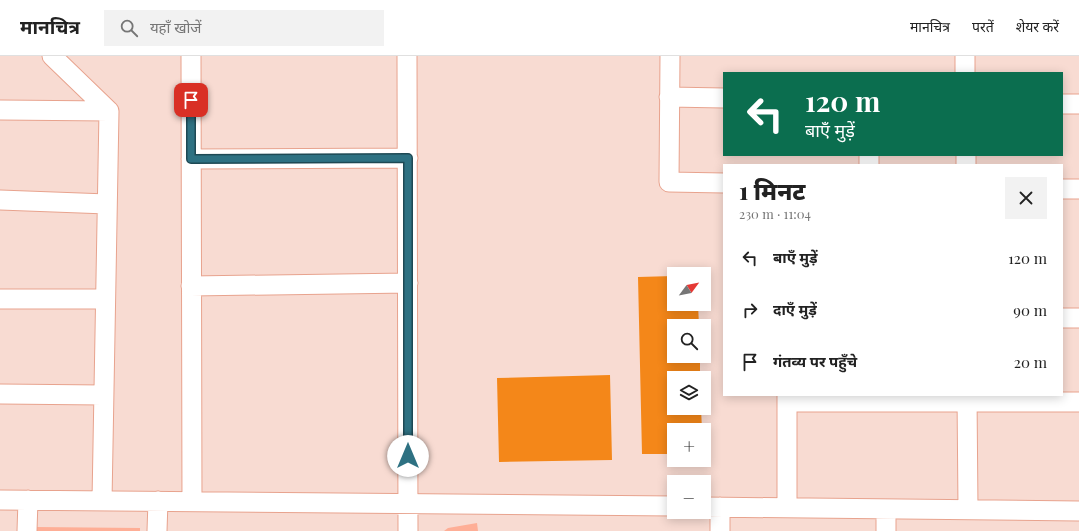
<!DOCTYPE html>
<html lang="hi">
<meta charset="utf-8">
<style>
:root{--surface:#fff;--page:#f2f2f2;--text:#222;--muted:#767676;--line:#e0e0e0}
body{margin:0;font-family:"Playfair Display","Noto Sans Devanagari",serif;background:var(--page);color:var(--text);height:100vh;display:flex;flex-direction:column;font-size:15px;white-space:nowrap}
*{box-sizing:border-box;margin:0}
p{font-size:13px;color:var(--muted)}
.icon{flex:none;width:22px;height:22px;fill:none;stroke:currentColor;stroke-width:2;stroke-linecap:round;stroke-linejoin:round}
.map{position:relative;flex:1;overflow:hidden}
.panel{position:absolute;left:723px;top:108px;width:340px;height:232px;display:flex;flex-direction:column;background:var(--surface);border-radius:0px;box-shadow:0 2px 10px #0003}
.panel>*{flex:none}
.banner{position:absolute;left:723px;top:16px;width:340px;height:84px;border-radius:0px;box-shadow:0 2px 10px #0003;background:#0b6e4f;color:#fff;overflow:hidden}
.needle{width:26px;rotate:58deg}
.tools{position:absolute;left:667px;top:211px;display:grid;gap:8px}
.tools a{display:grid;place-items:center;width:44px;height:44px;border-radius:0px;background:var(--surface);box-shadow:0 2px 10px #0003;font-size:20px}
.pin{position:absolute;display:grid;place-items:center;width:34px;height:34px;color:#fff;margin:-17px;border-radius:8px;box-shadow:0 2px 6px #0006}
.me{position:absolute;width:44px;margin:-22px;rotate:0deg;stroke-linejoin:round;filter:drop-shadow(0 0 3px #0008)}
.turn{display:flex;align-items:center;gap:14px;height:84px;padding:0 16px;font-size:18px}
.turn .icon{width:52px;height:52px;stroke-width:2.5}
.turn b{display:block;font-size:28px;line-height:34px}
.round{display:grid;place-items:center;flex:none;width:42px;height:42px;border-radius:0px;background:var(--page)}
.headline{display:flex;align-items:center;justify-content:space-between;height:68px;padding:0 16px}
h1{font-size:24px;font-weight:800;line-height:30px}
ul{padding:0;list-style:none}
li{display:flex;align-items:center;gap:12px;height:52px;padding:0 16px}
li div{flex:1}
li b{display:block;font-size:15px}
li em{font-style:normal}
header{display:flex;align-items:center;gap:24px;box-sizing:border-box;height:56px;padding:0 20px;background:var(--surface);border-bottom:1px solid var(--line)}
header strong{font-size:19px}
nav{display:flex;gap:22px;margin-inline-start:auto;font-size:14px}
.search{width:280px;height:36px;background:var(--page);display:flex;align-items:center;gap:10px;box-sizing:border-box;padding:0 14px;border-radius:0px;color:var(--muted);font-size:15px}
.map>svg:first-child{display:block}
.green{fill:#feae96}
.building{fill:#f48719}
.lines{fill:none;stroke-linecap:round;stroke-linejoin:round}
.street-casing{stroke:#e8a38e;stroke-width:21}
.street{stroke:#fff;stroke-width:19}
.route-casing{stroke:#1e4954;stroke-width:10}
.route{stroke:#2e7182;stroke-width:7}
</style>
<header>
<strong>मानचित्र</strong>
<div class="search"><svg class="icon" aria-label="search" viewBox="0 0 24 24"><circle cx="10" cy="10" r="6"/><path d="M15 15l6 6"/></svg>यहाँ खोजें</div>
<nav><a>मानचित्र</a><a>परतें</a><a>शेयर करें</a></nav>
</header>
<div class="map">
<svg width="1079" height="475" viewBox="0 0 1079 475">
<rect width="100%" height="100%" fill="#f8dbd2"/>
<path class="green" d="M477,467L478,475H444L448,472Z
M36,471L140,472V475H36Z"/>
<path class="building" d="M674,220V248H698L699,270H674V300H700V322H674V352H701L702,374H674V398H642L638,221Z
M610,319L612,404L499,406L497,322Z"/>
<g class="lines">
<defs>
<path id="street" d="M52,0L109,55L102,445
M191,0L192,446
M407,0L408,475
M670,0L669,126L724,127
M965,0V17
M669,41L724,42
M1062,48H1079
M0,54L109,55
M869,99V109
M966,99V109
M191,103L408,102
M1062,133H1079
M0,144L107,148
M191,230L408,227
M0,243H105
M1062,262H1079
M0,338L103,339
M967,339L968,453
M787,346H1079
M0,444L674,450
M704,451L1079,455
M720,451V475
M787,451V339
M27,475L28,444
M157,475L158,445
M886,475V453"/>
</defs>
<use href="#street" class="street-casing"/>
<use href="#street" class="street"/>
</g>
<g class="lines">
<defs>
<path id="route" d="M191,44V103L408,102V400"/>
</defs>
<use href="#route" class="route-casing"/>
<use href="#route" class="route"/>
</g>
</svg>
<div class="tools">
<a><svg class="needle" viewBox="-14 -14 28 28"><path d="M0-13l5 13h-10z" fill="#e53935"/><path d="M0 13l5-13h-10z" fill="#767676"/></svg></a>
<a><svg class="icon" aria-label="search" viewBox="0 0 24 24"><circle cx="10" cy="10" r="6"/><path d="M15 15l6 6"/></svg></a>
<a><svg class="icon" aria-label="layers" viewBox="0 0 24 24"><path d="M12 4l9 5-9 5-9-5zM3 14l9 5 9-5"/></svg></a>
<a>+</a>
<a>−</a>
</div>
<div class="pin" style="left:191px;top:44px;background:#d93025"><svg class="icon" aria-label="arrive" viewBox="0 0 24 24"><path d="M6 21V4h12l-3 4 3 4H6"/></svg></div>
<svg class="me" style="left:408px;top:400px" viewBox="-20 -20 40 40"><circle r="19" fill="#fff"/><path d="M0-13L10 11 0 6-10 11z" fill="#2e7182"/></svg>
<div class="banner">
<div class="turn"><svg class="icon" aria-label="left" viewBox="0 0 24 24"><path d="M17 20v-9H6M10 6l-5 5 5 5"/></svg><div><b>120 m</b>बाएँ मुड़ें</div></div>
</div>
<section class="panel">
<div class="headline"><div><h1>1 मिनट</h1><p>230 m · 11:04</p></div><a class="round"><svg class="icon" aria-label="close" viewBox="0 0 24 24"><path d="M6 6l12 12M18 6L6 18"/></svg></a></div>
<ul>
<li><svg class="icon" aria-label="left" viewBox="0 0 24 24"><path d="M17 20v-9H6M10 6l-5 5 5 5"/></svg><div><b>बाएँ मुड़ें</b></div><em>120 m</em></li>
<li><svg class="icon" aria-label="right" viewBox="0 0 24 24"><path d="M7 20v-9h11M14 6l5 5-5 5"/></svg><div><b>दाएँ मुड़ें</b></div><em>90 m</em></li>
<li><svg class="icon" aria-label="arrive" viewBox="0 0 24 24"><path d="M6 21V4h12l-3 4 3 4H6"/></svg><div><b>गंतव्य पर पहुँचे</b></div><em>20 m</em></li>
</ul>
</section>
</div>
